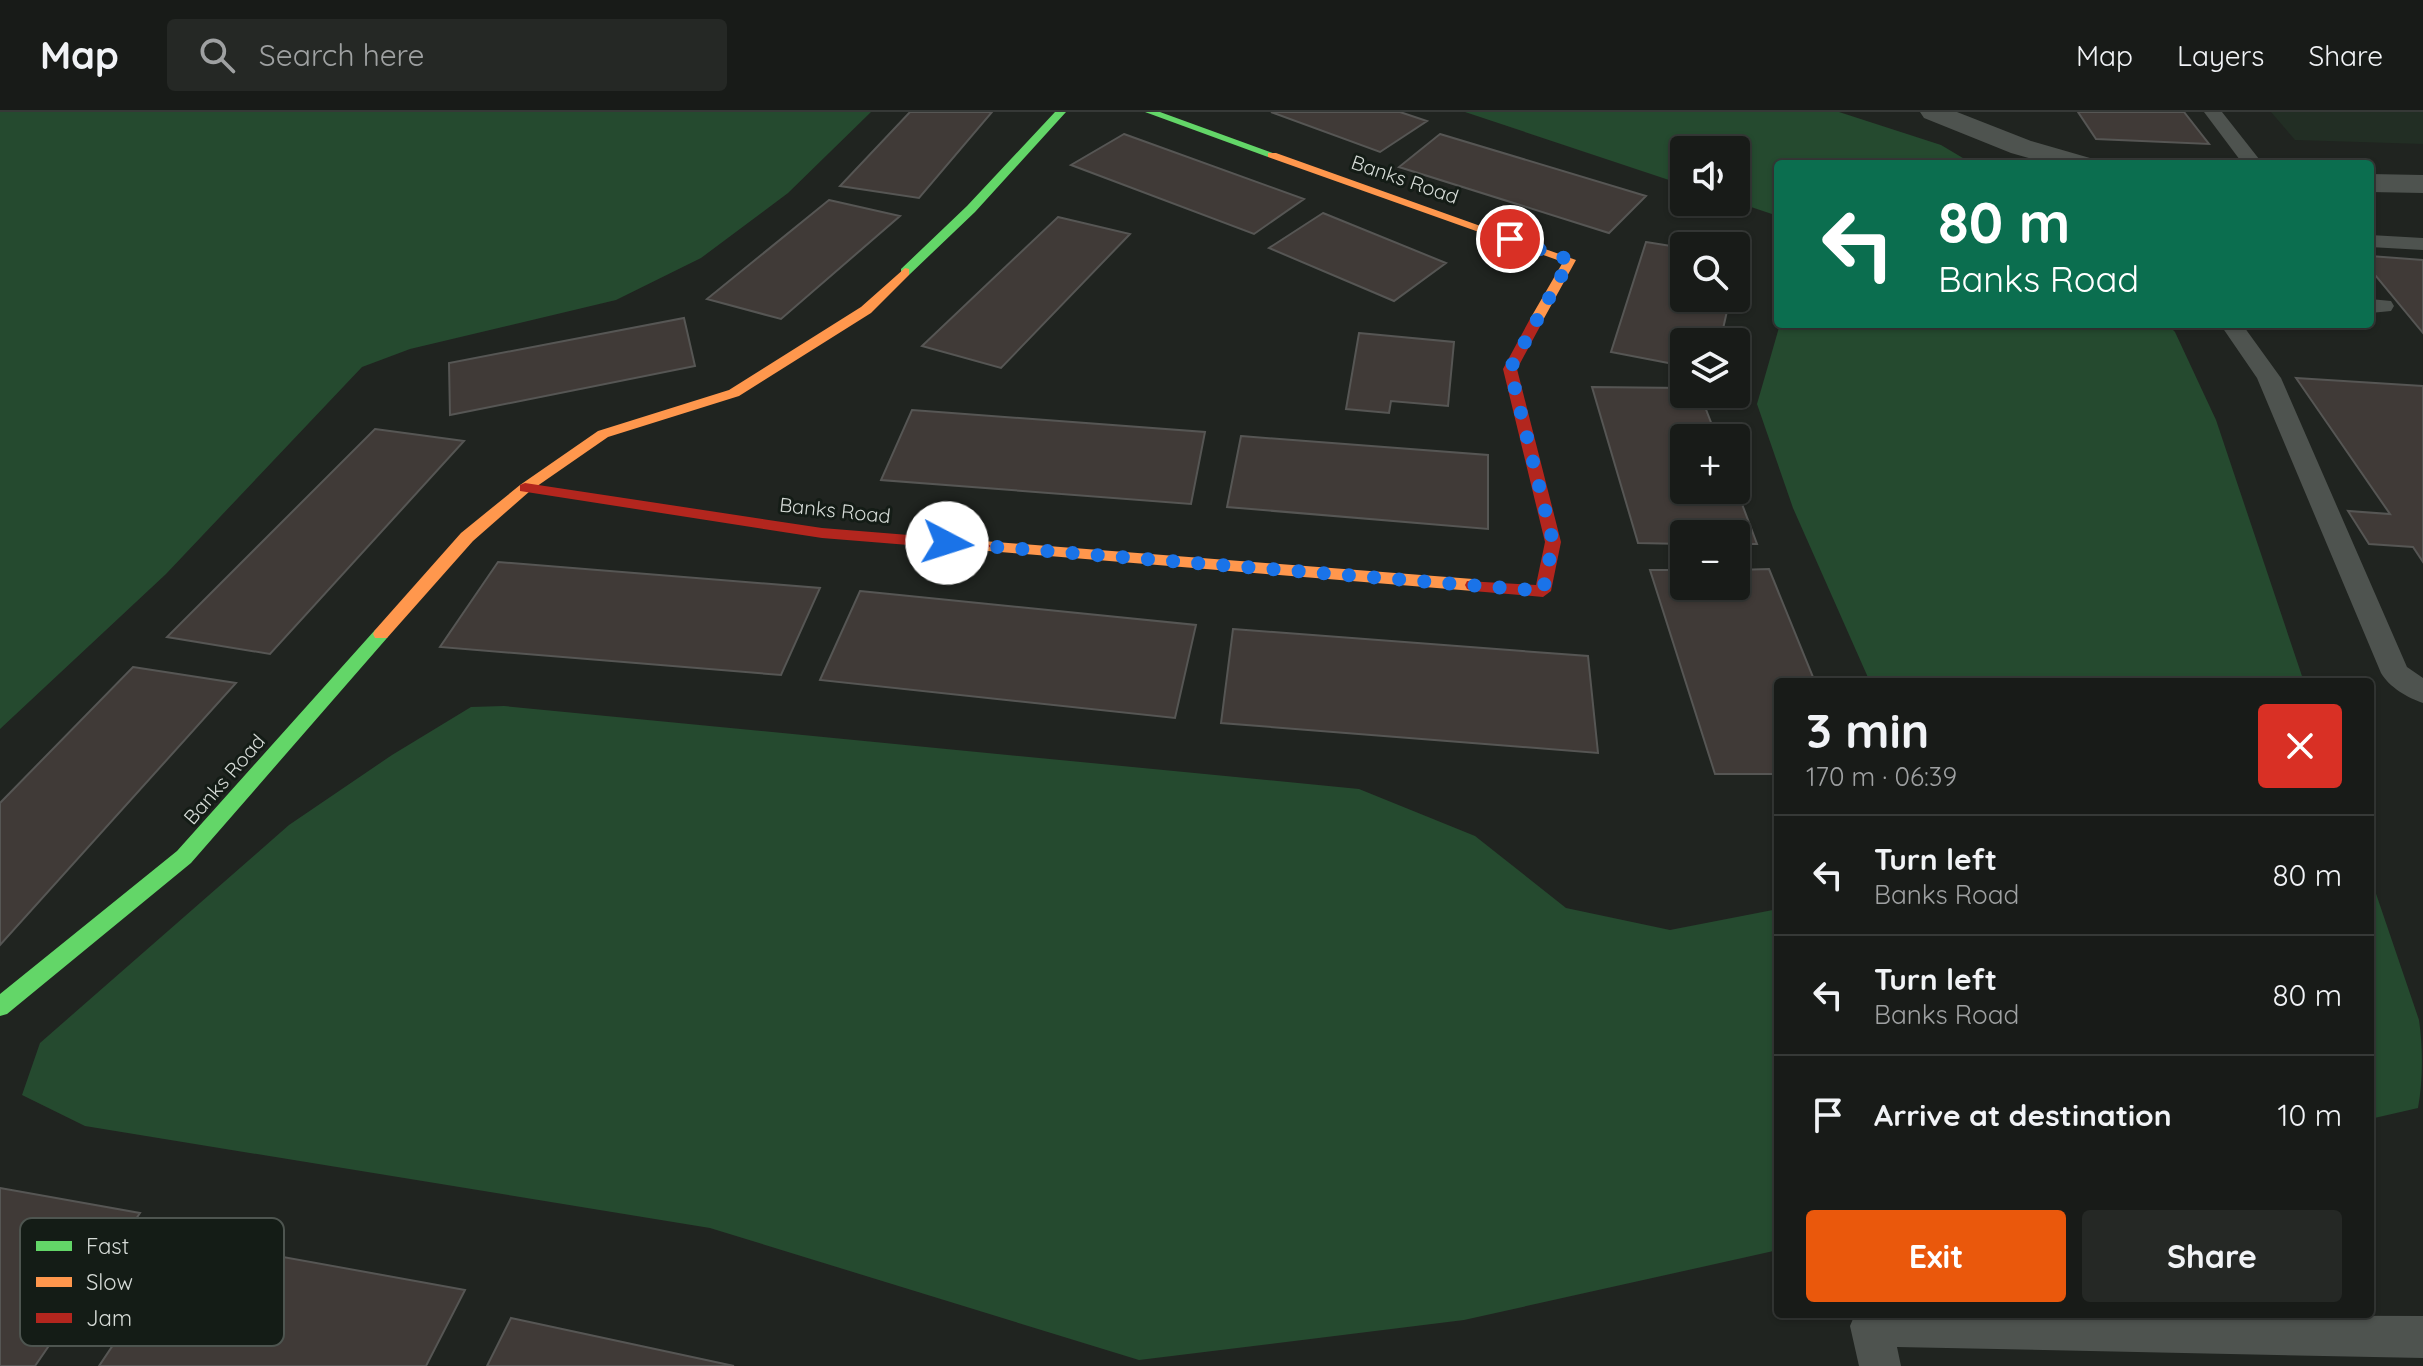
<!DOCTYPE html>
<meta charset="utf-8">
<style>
:root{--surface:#181b18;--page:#252825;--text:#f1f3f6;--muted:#9fa1a2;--line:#363937;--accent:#ea580c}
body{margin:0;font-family:Quicksand,sans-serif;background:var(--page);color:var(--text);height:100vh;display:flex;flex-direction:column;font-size:30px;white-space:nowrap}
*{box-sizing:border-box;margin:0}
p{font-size:26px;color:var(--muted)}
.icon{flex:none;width:44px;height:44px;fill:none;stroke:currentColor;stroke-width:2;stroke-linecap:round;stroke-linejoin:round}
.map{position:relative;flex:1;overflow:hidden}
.drawer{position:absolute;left:1774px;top:566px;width:600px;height:640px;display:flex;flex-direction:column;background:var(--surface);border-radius:8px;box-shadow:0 2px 6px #0004,0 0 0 2px var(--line)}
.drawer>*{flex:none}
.hud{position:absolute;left:1774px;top:48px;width:600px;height:168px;border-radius:8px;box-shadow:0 2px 6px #0004,0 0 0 2px var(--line);background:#0b6e4f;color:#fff;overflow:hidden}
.fabs{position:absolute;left:1670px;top:24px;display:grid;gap:16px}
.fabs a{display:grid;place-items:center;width:80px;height:80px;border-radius:8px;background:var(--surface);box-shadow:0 2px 6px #0004,0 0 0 2px var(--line);font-size:40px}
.pin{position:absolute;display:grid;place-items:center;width:68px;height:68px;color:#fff;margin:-34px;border:4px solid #fff;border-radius:50%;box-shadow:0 2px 8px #0007}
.me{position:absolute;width:88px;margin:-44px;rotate:95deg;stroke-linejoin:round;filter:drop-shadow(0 0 6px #0008)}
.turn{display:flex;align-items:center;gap:28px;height:168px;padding:0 32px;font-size:36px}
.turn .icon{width:104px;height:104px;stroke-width:2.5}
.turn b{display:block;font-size:56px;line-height:68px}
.round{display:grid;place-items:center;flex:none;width:84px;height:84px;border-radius:8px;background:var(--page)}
.head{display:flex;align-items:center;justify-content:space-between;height:136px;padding:0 32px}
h1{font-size:48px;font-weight:700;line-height:60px}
.cta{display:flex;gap:16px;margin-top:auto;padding:16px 32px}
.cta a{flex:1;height:92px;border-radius:8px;background:var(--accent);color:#fff;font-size:32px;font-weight:700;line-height:92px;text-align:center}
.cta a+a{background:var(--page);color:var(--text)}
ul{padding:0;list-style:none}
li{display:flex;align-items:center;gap:24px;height:120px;padding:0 32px;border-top:2px solid var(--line)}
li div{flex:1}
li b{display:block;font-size:30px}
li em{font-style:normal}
header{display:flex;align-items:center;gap:48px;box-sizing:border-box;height:112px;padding:0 40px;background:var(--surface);border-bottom:2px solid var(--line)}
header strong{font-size:38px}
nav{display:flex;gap:44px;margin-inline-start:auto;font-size:28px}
.search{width:560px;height:72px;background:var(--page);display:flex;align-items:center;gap:20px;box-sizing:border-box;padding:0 28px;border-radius:8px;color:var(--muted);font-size:30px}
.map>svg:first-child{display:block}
.built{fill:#222e24}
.water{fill:#254a2f}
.building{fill:#403a37;stroke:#565654;stroke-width:2}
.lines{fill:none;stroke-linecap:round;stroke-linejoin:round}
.lane{fill:#4e534f;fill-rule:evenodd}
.street{fill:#4e534f;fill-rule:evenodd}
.fast{fill:#63d668;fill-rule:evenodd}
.slow{fill:#ff974d;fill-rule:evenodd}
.jam{fill:#b3261e;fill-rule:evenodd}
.route{stroke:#1a73e8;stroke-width:14;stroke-dasharray:0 25.2}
.labels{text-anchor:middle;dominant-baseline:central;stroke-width:6;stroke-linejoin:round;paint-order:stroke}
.street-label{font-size:20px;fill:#d6dbd7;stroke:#141c16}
.key{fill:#141c16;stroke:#4e5550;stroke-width:2}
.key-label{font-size:22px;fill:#d6dbd7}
</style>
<header>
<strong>Map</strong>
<div class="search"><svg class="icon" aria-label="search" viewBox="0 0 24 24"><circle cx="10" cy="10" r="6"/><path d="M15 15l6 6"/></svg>Search here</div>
<nav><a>Map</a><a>Layers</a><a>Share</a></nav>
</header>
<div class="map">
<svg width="2423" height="1254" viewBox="0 0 2423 1254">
<rect width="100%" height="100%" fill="#202420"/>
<path class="built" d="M2271,0H2423V32L2295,28Z"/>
<path class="water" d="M0,0H871L788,81L701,146L616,188L410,237L362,255L166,462L0,617Z
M1465,0H1839L1941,33L1973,52H1778V104L1736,90V38H1684V73Z
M1780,212H2167L2175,220L2216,308L2304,570H1870L1793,396L1757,292Z
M504,594L1359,677L1475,724L1566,796L1670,818L1778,797V1138L1464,1208L1139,1248L710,1116L85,1014L22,983L40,931L289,713L392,643L471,595Z
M2370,764L2419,908C2423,936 2423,969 2418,996L2370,1007Z"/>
<path class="building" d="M910,0H992L919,86L840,74Z
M1271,0H1400L1427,9L1380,40Z
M2078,0H2184L2209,32L2096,27Z
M1124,22L1304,87L1254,122L1071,53Z
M1440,22L1646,84L1609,121L1399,55Z
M829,88L900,104L781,207L707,187Z
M1323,101L1446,151L1394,189L1269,136Z
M1058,105L1130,122L1001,256L922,234Z
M1646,130L1684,136V186H1730L1720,230H1684V254L1611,240Z
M2370,144L2423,148V221L2370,157Z
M684,206L695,254L450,303L449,251Z
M1359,221L1454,230L1448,294L1391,289L1389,301L1346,297Z
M2296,266L2423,274V450L2413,435L2369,432L2348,399L2390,402Z
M1592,275L1684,276V282H1700L1717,326H1684V378L1736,376L1757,432H1736V422H1684V432L1638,431Z
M912,298L1205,320L1191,392L881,368Z
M375,317L464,329L270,542L167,525Z
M1241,324L1488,343V417L1227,395Z
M498,450L820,476L781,563L440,535Z
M1769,457L1815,570H1778V662H1715L1650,458H1684V474H1736V458Z
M860,479L1196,513L1175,606L820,568Z
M1233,517L1588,544L1598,641L1221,611Z
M133,555L236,571L0,833V691Z
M0,1076L140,1101L35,1254H0Z
M184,1127L465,1178L426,1254H99Z
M511,1206L734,1254H487Z"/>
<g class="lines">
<path class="lane" d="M2204,0H2222L2263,52H2243Z
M2370,123L2423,126V138L2370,135Z
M2370,187L2391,189L2394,194L2391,199L2370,201Z
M2220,212H2242L2281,266L2407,555L2423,566V591C2408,586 2389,575 2381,561L2257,266Z
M1855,1202L2423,1204V1246L1897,1235L1901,1254H1859L1850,1214Z"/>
<path class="street" d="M1920,0H1957L2031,29L2090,46L2094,52H2050L2011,41L1924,6Z
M2370,62L2423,63V81L2370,80Z"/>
<path class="fast" d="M1055,0H1066L975,100L909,163H901V157L967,94Z
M1145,0H1160L1278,43L1268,45Z
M381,516L387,518L389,522L387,526L191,751L7,902L0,904V882L177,739L375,518Z"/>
<path class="slow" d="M1268,41H1276L1576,148L1542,210H1532L1530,207L1563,150L1268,45Z
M905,156L909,157V163L871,201L739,284L608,325L530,379L473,429L387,526H375L373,522L375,518L461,421L520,373L598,319L729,278L861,195Z
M983,429L1473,467L1481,473L1473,479L977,438L975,434L977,430Z"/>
<path class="jam" d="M1537,203L1544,207L1517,257L1561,430L1551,479L1543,485L1473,479L1467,477L1465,473L1467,469L1536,473L1545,430L1503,257L1530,207Z
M525,371L822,416L983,429L991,434L983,439L822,426L520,379V373Z"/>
</g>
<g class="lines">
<path class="route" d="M947,431L1543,479L1553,430L1510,257L1570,148L1510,127"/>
</g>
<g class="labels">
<g class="street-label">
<text transform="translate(1405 67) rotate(19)">Banks Road</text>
<text transform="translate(835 398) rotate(6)">Banks Road</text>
<text transform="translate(224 667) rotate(-49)">Banks Road</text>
</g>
</g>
<rect x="20" y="1106" width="264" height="128" rx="12" class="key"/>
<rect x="36" y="1129" width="36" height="10" fill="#63d668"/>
<rect x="36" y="1165" width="36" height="10" fill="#ff974d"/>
<rect x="36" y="1201" width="36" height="10" fill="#b3261e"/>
<g class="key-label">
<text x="86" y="1142">Fast</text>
<text x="86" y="1178">Slow</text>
<text x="86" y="1214">Jam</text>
</g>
</svg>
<div class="fabs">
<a><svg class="icon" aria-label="sound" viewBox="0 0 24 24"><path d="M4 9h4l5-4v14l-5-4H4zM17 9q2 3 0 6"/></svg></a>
<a><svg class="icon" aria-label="search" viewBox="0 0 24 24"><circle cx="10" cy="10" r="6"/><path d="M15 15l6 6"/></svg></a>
<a><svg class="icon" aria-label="layers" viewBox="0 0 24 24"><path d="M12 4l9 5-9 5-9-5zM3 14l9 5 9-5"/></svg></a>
<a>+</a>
<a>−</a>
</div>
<div class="pin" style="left:1510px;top:127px;background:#d93025"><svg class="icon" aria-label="arrive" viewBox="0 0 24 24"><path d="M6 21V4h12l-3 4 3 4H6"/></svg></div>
<svg class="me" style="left:947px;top:431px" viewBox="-20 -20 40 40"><circle r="19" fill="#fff"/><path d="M0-13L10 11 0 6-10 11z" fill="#1a73e8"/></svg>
<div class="hud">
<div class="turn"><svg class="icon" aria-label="left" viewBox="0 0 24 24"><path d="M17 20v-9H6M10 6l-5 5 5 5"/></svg><div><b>80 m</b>Banks Road</div></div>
</div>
<section class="drawer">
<div class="head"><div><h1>3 min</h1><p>170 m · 06:39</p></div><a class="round" style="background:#d93025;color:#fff"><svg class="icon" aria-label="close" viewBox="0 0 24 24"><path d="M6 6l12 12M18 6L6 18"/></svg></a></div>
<ul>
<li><svg class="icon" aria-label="left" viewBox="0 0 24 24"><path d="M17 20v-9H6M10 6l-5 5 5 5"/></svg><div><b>Turn left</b><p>Banks Road</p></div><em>80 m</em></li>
<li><svg class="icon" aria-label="left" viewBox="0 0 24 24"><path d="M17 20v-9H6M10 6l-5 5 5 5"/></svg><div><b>Turn left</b><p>Banks Road</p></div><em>80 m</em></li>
<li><svg class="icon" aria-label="arrive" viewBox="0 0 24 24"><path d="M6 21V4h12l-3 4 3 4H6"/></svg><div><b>Arrive at destination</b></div><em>10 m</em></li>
</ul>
<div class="cta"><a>Exit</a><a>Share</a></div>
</section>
</div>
